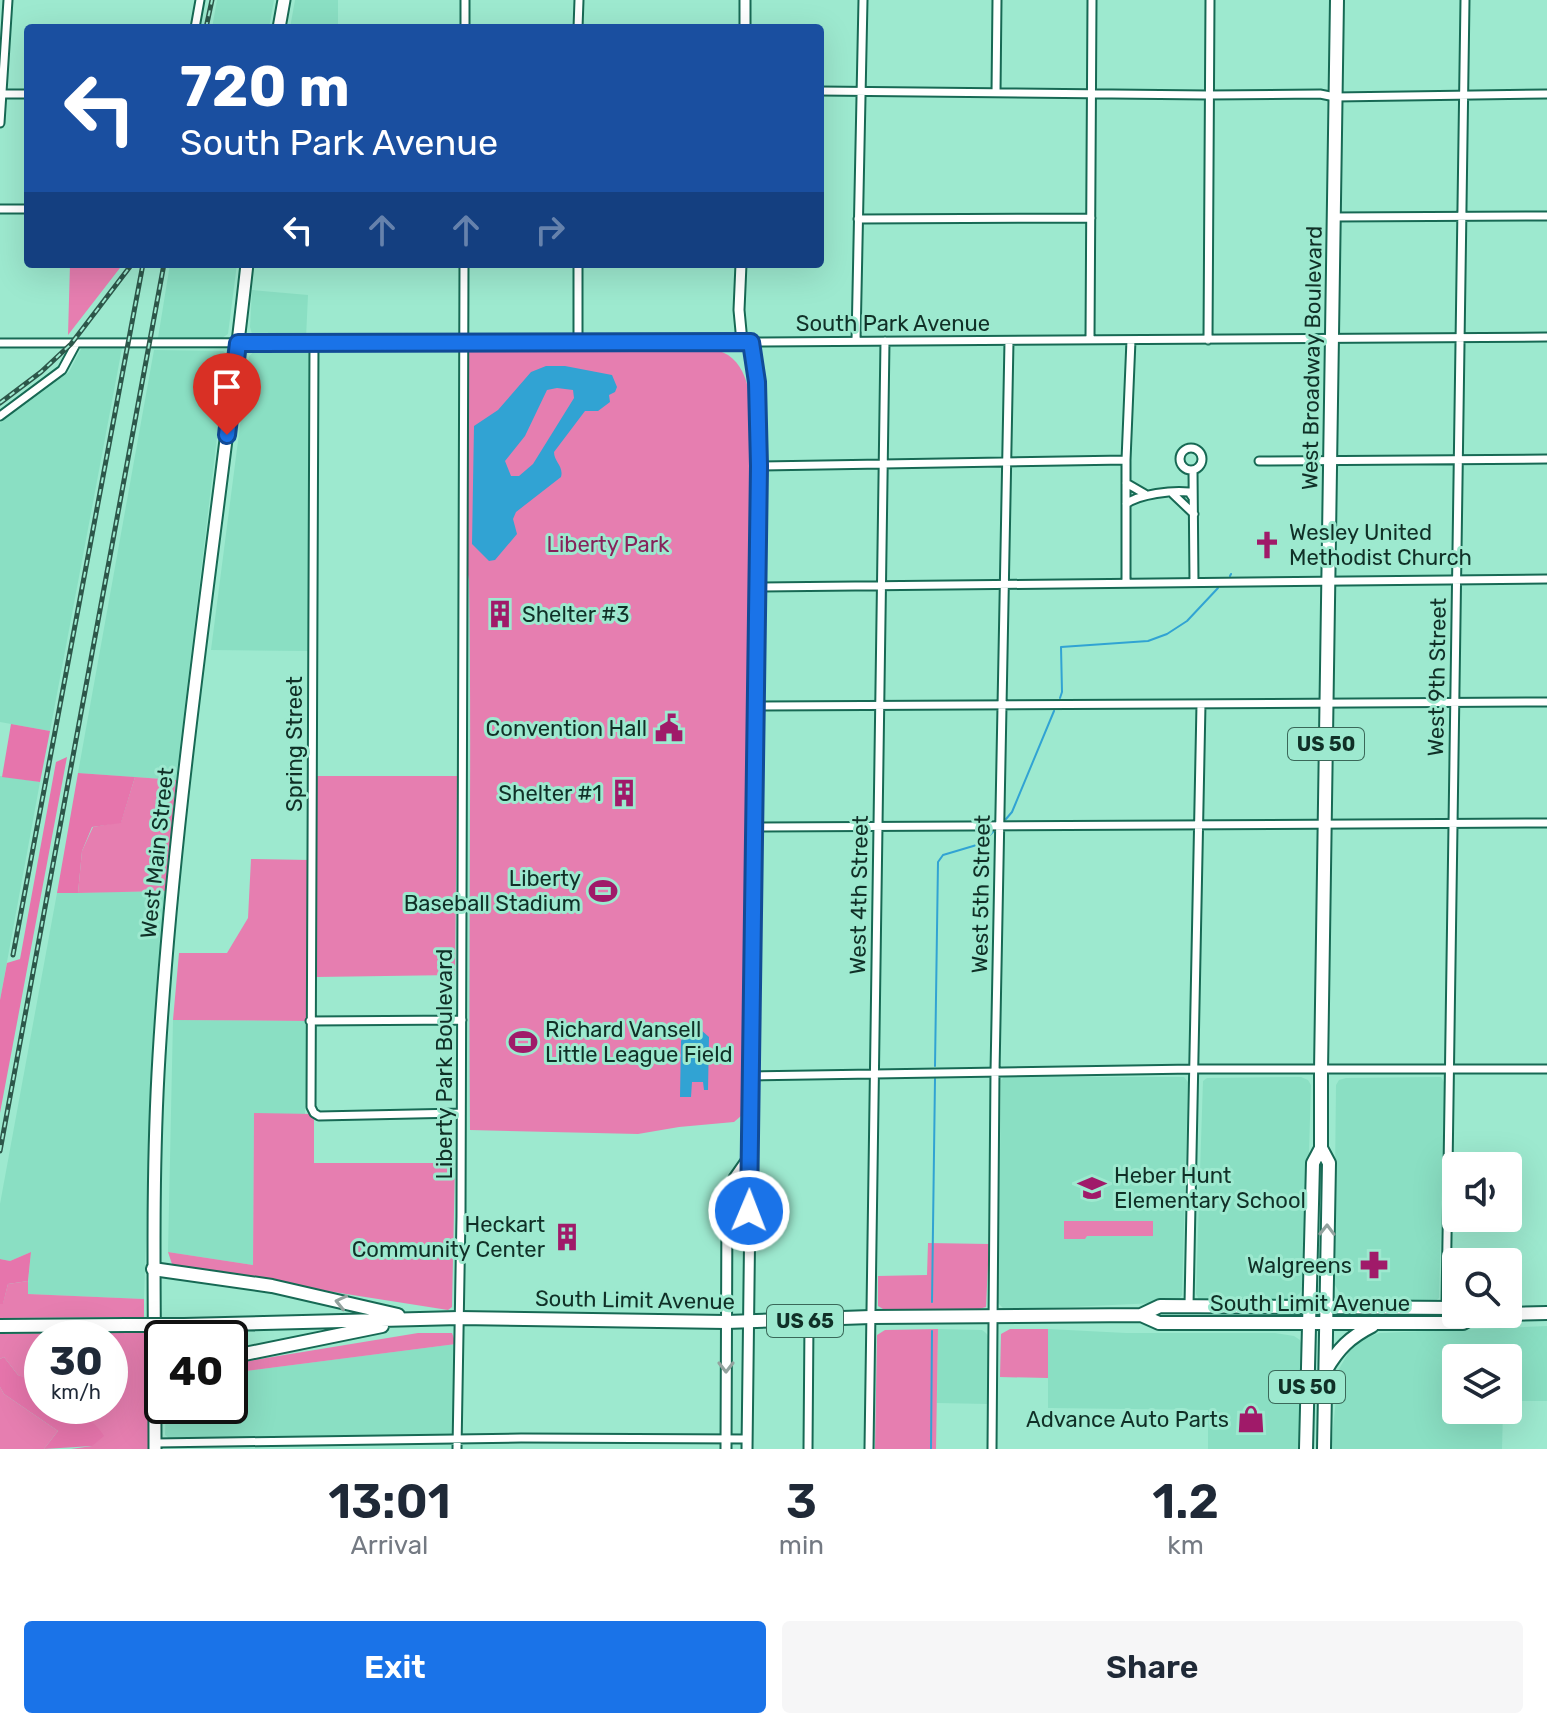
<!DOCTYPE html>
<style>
:root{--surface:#fff;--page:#f6f6f7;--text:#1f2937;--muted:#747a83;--accent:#1a73e8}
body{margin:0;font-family:Rubik,sans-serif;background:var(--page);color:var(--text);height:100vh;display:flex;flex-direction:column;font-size:30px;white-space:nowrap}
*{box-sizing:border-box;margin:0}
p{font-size:26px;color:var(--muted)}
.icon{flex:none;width:44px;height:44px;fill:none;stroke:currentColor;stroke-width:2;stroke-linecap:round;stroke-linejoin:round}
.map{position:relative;height:1449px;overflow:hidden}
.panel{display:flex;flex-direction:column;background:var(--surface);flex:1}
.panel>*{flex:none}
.top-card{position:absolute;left:24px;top:24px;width:800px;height:244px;border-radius:8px;box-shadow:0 8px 32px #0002;background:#1a4fa0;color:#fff;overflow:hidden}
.controls{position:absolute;left:1442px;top:1152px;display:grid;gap:16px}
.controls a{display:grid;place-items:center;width:80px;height:80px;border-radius:8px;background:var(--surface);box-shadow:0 8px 32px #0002;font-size:40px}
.speed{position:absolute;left:24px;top:1320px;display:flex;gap:16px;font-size:40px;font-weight:700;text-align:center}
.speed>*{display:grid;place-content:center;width:104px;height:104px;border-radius:50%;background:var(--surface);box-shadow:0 8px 32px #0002;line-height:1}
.speed small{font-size:20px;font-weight:400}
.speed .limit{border:4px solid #111;border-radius:12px;background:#fff;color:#111}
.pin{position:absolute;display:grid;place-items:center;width:68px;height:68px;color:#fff;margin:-82px -34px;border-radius:50% 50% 50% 0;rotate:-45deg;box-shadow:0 0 8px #0007}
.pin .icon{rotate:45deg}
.me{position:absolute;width:88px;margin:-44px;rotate:1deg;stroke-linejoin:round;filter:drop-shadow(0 0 6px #0008)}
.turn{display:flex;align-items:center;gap:28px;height:168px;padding:0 24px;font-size:36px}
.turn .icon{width:104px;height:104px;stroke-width:2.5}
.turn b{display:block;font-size:56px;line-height:68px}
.lanes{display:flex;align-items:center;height:76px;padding:0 24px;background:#0003;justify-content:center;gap:40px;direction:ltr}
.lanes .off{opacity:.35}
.eta{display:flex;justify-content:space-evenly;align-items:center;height:136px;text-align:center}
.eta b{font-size:48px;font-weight:600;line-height:56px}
.action{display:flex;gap:16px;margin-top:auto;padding:16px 24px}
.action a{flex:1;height:92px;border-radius:8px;background:var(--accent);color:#fff;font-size:32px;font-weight:600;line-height:92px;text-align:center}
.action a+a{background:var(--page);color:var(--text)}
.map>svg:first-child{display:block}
.built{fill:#8adfc3}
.green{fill:#e67eb0}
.forest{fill:#e675ac}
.water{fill:#31a3d3;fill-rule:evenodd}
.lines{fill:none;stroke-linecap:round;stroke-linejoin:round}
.stream{stroke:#31a3d3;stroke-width:2}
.minor-casing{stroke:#176954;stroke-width:11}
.tertiary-casing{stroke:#176954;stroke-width:13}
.secondary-casing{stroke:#176954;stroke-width:15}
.trunk-casing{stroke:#176954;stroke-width:16}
.minor{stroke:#fff;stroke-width:7}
.tertiary{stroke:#fff;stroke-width:9}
.secondary{stroke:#fff;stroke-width:11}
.trunk{stroke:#fff;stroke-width:12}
.rail-casing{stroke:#2d574a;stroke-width:5}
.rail{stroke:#9de9cf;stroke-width:2;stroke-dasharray:6;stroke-linecap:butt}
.trunk-bridge-casing{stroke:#176954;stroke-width:16;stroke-linecap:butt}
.trunk-bridge{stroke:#fff;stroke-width:12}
.oneway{stroke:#93a29e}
.route-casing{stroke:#114b97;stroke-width:20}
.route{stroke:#1a73e8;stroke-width:14}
.labels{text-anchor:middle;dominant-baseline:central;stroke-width:6;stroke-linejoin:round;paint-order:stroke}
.shield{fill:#9de9cf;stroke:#3a6859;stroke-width:2}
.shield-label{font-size:20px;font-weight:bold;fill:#103027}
.street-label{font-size:22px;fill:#103027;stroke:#9de9cf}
.poi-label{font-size:22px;fill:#103027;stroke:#9de9cf;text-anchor:end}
.park-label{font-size:22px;fill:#86225a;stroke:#9de9cf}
</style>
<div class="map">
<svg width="1547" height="1449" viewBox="0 0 1547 1449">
<rect width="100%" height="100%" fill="#9de9cf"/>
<path class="built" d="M217,0H274L269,28H212Z
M295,0H338V28H290Z
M170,264H237L228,334L222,338H158Z
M252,290L308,295L306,338L258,339L252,334L250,327Z
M122,348L50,731L0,722V423L69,372L81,349Z
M154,350L223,351L227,354L176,780L78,773Z
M311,350L309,651L211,650L249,356L255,351Z
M0,776L40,782L0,1000Z
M166,891L153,1034L144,1299L27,1294L31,1252L10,1261L0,1259V1204L57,893Z
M173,1020L308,1021L305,1114H254L253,1265L168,1252Z
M1004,1077H1184L1188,1082L1182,1295L1177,1302L1047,1308H1003L998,1303L1001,1080Z
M1301,1077L1308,1080L1311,1085L1305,1283L1300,1293L1288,1303L1200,1301L1196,1294L1203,1081L1207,1078Z
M1441,1077L1445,1084L1439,1298L1433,1303H1351L1343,1299L1335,1285L1334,1270L1336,1085L1339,1080L1346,1078Z
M1547,1326V1401H1508V1358H1456V1410H1503L1502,1449H1331L1339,1369L1353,1345L1365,1338L1380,1333Z
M938,1329L982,1330L986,1333L989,1338L988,1404L937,1403Z
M1048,1329L1126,1333H1275L1294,1336L1300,1340L1303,1349L1302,1449H1208V1410L1048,1408Z
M456,1344L454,1433L448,1437L170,1439L165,1435L166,1406H230V1373Z"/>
<path class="green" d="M70,264H123L68,335Z
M474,348L711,349C747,354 751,393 752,423L741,1116L734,1122L679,1127L638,1134L470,1130C468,947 472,763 469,580L465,558L466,354L468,350Z
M317,776H457L455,975L316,977Z
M135,777L176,780L166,891L78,893L82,851L93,827L121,822Z
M251,859L310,860L308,1021L173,1020L179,953H227L248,918Z
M254,1113L314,1114V1163H455L452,1307L448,1310L181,1268L172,1264L168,1252L253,1265Z
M1064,1221H1153V1236H1087L1085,1239H1064Z
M928,1243L989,1244L986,1307L979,1309H883L878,1306V1276L927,1275Z
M28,1281V1294L144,1299V1317L0,1318V1304L3,1303L8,1284Z
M938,1329L936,1449H875L877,1335L885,1330Z
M1010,1329H1048V1378L1000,1377L1001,1334Z
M146,1332L150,1449H71L92,1446L71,1410L50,1406H110V1338H42V1385L18,1375L4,1357L0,1359V1334Z
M418,1333H452L456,1344L230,1373V1364Z
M0,1387L4,1394L58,1431L44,1449H0Z"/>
<path class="forest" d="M11,724L50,731L40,782L2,777Z
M67,757L0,1113V1000L7,963L20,959L56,762Z
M78,773L135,777L121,823L92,827L82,851L78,893H57Z
M31,1252L28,1281L8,1284L3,1304H0V1259L10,1261Z
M4,1357L18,1375L41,1383L42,1406C66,1406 92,1415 104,1436L92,1446L44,1449L58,1431L4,1394L0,1387V1359Z"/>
<path class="water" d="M546,366H565L612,375L617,387L615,392L609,395L610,402L598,411H585L554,452C554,462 564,466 561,477L516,512L513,519L517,534L495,560L489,561L472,544L474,426L498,410L531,372ZM557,388L573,390L574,398L533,464L519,476H511L505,461L525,436L547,390Z
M694,1028L701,1030L709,1037L708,1090H704L703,1082H692L691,1097H680L681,1041L685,1033Z"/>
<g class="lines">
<path class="stream" d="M1230,576L1231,574
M1060,698L1062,692L1061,647L1148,641L1167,634L1187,621L1218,588
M1006,819L1012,812L1054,711
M935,1066L938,862L943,855L980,844L994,831
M932,1302L935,1079
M931,1449L932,1331"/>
<defs>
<path id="minor" d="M195,28L200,0
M465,28V0
M578,28L579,0
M820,91L1208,95L1320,94L1335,97L1547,94
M996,93L997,0
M0,94H28
M0,123L8,0
M0,209H28
M1334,217L1547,216
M858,219L1091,218
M578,264V342
M1090,340L1092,0
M1208,340L1210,0
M856,341L863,0
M751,342L1547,337
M0,343L742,342
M314,343L311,1107L314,1113L319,1116L461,1113
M0,416L62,370L76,344
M1180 459a11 11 0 1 1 22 0a11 11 0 1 1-22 0Z
M1259,461L1547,459
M759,466L1126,460
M1193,470L1194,582
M1126,483L1145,494
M1173,494L1194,514
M1126,504C1139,494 1173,490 1189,492L1193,498
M1126,582V460L1131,340
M757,587L1547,579
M755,706L1547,702
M754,827L1547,823
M310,1021L462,1020
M750,1076L1194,1069H1547
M1189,1305L1201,704
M1446,1307L1465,0
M155,1443L521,1438L747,1439
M457,1449L461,1216L464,264
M808,1449L809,1321
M869,1449L885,341
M992,1449L995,1072L1009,341"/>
<path id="tertiary" d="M745,28V0
M741,264L739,310L742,342H751L757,382L759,466L747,1449
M726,1449L727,1198L734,1178L750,1155"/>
<path id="secondary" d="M279,28L284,0
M155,1449C155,1318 151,1187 159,1056C175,791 218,528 247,264"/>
<path id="trunk" d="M153,1269L272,1286L398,1315
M1478,1314H1503
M1508,1314L1547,1313
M1141,1315L1159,1323H1463L1479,1314
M184,1325L459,1318L726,1322L871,1317L1141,1315L1160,1306L1456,1308
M0,1326L127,1325
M230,1357L382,1326
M1326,1370C1338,1349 1350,1337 1372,1326
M154,1372L162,1371
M1306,1449L1313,1163L1321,1148
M1324,1449L1329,1163L1321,1148V1071L1337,0"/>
</defs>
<use href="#minor" class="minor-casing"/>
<use href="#tertiary" class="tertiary-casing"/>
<use href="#secondary" class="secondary-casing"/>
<use href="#trunk" class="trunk-casing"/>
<use href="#minor" class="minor"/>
<use href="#tertiary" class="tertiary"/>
<use href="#secondary" class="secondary"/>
<use href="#trunk" class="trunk"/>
<defs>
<path id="rail" d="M206,28L212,0
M0,403L41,372L71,344L132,264
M13,955L143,264
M0,1151L164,264"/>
</defs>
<use href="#rail" class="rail-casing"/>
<use href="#rail" class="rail"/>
<defs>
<path id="trunk-bridge" d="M127,1325H184"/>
</defs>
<use href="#trunk-bridge" class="trunk-bridge-casing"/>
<use href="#trunk-bridge" class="trunk-bridge"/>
</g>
<defs><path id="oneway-chevron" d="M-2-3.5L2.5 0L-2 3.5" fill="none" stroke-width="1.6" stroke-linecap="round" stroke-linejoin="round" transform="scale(2)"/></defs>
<g class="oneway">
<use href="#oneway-chevron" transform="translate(1327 1230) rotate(-89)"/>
<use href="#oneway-chevron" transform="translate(341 1302) rotate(-167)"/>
<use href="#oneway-chevron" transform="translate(726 1367) rotate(90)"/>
</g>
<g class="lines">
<defs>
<path id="route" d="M227,435L238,343L751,342L757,382L759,466L749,1211"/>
</defs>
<use href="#route" class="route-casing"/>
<use href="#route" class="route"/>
</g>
<defs>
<symbol id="church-bare" viewBox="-9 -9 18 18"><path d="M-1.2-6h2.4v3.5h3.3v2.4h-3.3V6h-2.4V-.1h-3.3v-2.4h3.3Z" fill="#a01a69" stroke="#9de9cf" stroke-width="2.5" paint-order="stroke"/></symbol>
<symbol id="building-bare" viewBox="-9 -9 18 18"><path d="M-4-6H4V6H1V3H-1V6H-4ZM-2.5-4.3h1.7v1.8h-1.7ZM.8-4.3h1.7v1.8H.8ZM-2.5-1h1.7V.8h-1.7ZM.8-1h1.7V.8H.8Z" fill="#a01a69" stroke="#9de9cf" stroke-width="2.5" paint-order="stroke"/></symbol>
<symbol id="civic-bare" viewBox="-9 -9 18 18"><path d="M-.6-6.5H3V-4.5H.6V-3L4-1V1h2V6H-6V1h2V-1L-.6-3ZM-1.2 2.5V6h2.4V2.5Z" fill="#a01a69" stroke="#9de9cf" stroke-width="2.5" paint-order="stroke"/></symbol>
<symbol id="stadium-bare" viewBox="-9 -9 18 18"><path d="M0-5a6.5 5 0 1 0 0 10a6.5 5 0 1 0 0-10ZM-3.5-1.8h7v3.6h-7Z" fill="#a01a69" stroke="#9de9cf" stroke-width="2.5" paint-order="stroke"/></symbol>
<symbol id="school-bare" viewBox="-9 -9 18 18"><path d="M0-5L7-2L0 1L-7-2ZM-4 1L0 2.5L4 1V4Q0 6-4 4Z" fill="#a01a69" stroke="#9de9cf" stroke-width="2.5" paint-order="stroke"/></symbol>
<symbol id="pharmacy-bare" viewBox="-9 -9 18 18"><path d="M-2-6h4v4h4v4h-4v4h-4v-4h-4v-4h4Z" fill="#a01a69" stroke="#9de9cf" stroke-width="2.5" paint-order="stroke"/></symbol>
<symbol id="shop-bare" viewBox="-9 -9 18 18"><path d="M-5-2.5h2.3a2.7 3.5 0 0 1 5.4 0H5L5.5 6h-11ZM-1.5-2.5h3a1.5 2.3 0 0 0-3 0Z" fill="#a01a69" stroke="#9de9cf" stroke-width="2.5" paint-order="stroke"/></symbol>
</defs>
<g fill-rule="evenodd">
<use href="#church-bare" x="1247" y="525" width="40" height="40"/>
<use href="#building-bare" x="480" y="594" width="40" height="40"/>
<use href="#civic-bare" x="649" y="708" width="40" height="40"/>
<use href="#building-bare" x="604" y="773" width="40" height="40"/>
<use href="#stadium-bare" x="583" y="871" width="40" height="40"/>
<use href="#stadium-bare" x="503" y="1022" width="40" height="40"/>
<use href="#school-bare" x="1072" y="1168" width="40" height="40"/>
<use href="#building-bare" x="547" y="1217" width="40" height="40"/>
<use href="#pharmacy-bare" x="1354" y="1245" width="40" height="40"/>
<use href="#shop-bare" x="1231" y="1399" width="40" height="40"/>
</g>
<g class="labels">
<g class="shield">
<rect x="1288" y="728" width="76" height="32" rx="6"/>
<rect x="767" y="1305" width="76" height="32" rx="6"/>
<rect x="1269" y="1371" width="76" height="32" rx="6"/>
</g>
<g class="shield-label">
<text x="1326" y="744">US 50</text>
<text x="805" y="1321">US 65</text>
<text x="1307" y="1387">US 50</text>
</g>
<g class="street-label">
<text x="893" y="323">South Park Avenue</text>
<text transform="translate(1312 358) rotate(-89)">West Broadway Boulevard</text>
<text transform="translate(1437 677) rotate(-89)">West 9th Street</text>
<text transform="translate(294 744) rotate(-90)">Spring Street</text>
<text transform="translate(157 853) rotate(-84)">West Main Street</text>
<text transform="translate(981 894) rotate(-89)">West 5th Street</text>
<text transform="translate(859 895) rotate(-89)">West 4th Street</text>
<text transform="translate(444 1064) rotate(-90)">Liberty Park Boulevard</text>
<text transform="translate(635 1300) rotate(1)">South Limit Avenue</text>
<text x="1310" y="1303">South Limit Avenue</text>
</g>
<g class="poi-label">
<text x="1289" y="532" text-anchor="start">Wesley United<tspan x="1289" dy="25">Methodist Church</tspan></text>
<text x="522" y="614" text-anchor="start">Shelter #3</text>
<text x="647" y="728">Convention Hall</text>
<text x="602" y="793">Shelter #1</text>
<text x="581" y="878">Liberty<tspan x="581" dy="25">Baseball Stadium</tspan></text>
<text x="545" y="1029" text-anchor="start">Richard Vansell<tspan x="545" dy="25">Little League Field</tspan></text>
<text x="1114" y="1175" text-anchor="start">Heber Hunt<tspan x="1114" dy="25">Elementary School</tspan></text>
<text x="545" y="1224">Heckart<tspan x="545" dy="25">Community Center</tspan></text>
<text x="1352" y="1265">Walgreens</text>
<text x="1229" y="1419">Advance Auto Parts</text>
</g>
<g class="park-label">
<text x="608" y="544">Liberty Park</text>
</g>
</g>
</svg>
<div class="controls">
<a><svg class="icon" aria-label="sound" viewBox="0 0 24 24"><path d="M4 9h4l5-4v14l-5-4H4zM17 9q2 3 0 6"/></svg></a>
<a><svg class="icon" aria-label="search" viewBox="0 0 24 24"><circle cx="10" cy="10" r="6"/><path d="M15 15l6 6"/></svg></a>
<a><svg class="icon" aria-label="layers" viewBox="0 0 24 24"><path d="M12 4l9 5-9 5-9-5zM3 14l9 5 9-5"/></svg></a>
</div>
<div class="speed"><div>30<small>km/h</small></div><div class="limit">40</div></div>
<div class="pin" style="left:227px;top:435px;background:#d93025"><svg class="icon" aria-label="arrive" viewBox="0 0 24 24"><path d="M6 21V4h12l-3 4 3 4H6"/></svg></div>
<svg class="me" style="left:749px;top:1211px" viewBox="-20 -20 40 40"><circle r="17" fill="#1a73e8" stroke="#fff" stroke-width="3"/><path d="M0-11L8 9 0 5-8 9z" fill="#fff"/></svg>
<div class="top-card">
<div class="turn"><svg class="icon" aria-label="left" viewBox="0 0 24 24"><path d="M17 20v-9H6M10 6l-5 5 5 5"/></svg><div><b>720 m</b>South Park Avenue</div></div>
<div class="lanes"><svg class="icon" aria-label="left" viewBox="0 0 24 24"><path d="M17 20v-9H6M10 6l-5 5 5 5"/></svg><svg class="icon off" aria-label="ahead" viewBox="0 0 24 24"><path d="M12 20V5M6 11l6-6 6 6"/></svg><svg class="icon off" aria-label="ahead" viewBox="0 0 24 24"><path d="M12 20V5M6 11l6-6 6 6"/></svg><svg class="icon off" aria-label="right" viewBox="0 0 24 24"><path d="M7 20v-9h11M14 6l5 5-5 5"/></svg></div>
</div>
</div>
<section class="panel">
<div class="eta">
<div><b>13:01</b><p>Arrival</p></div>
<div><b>3</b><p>min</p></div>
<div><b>1.2</b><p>km</p></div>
</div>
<div class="action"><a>Exit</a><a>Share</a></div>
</section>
